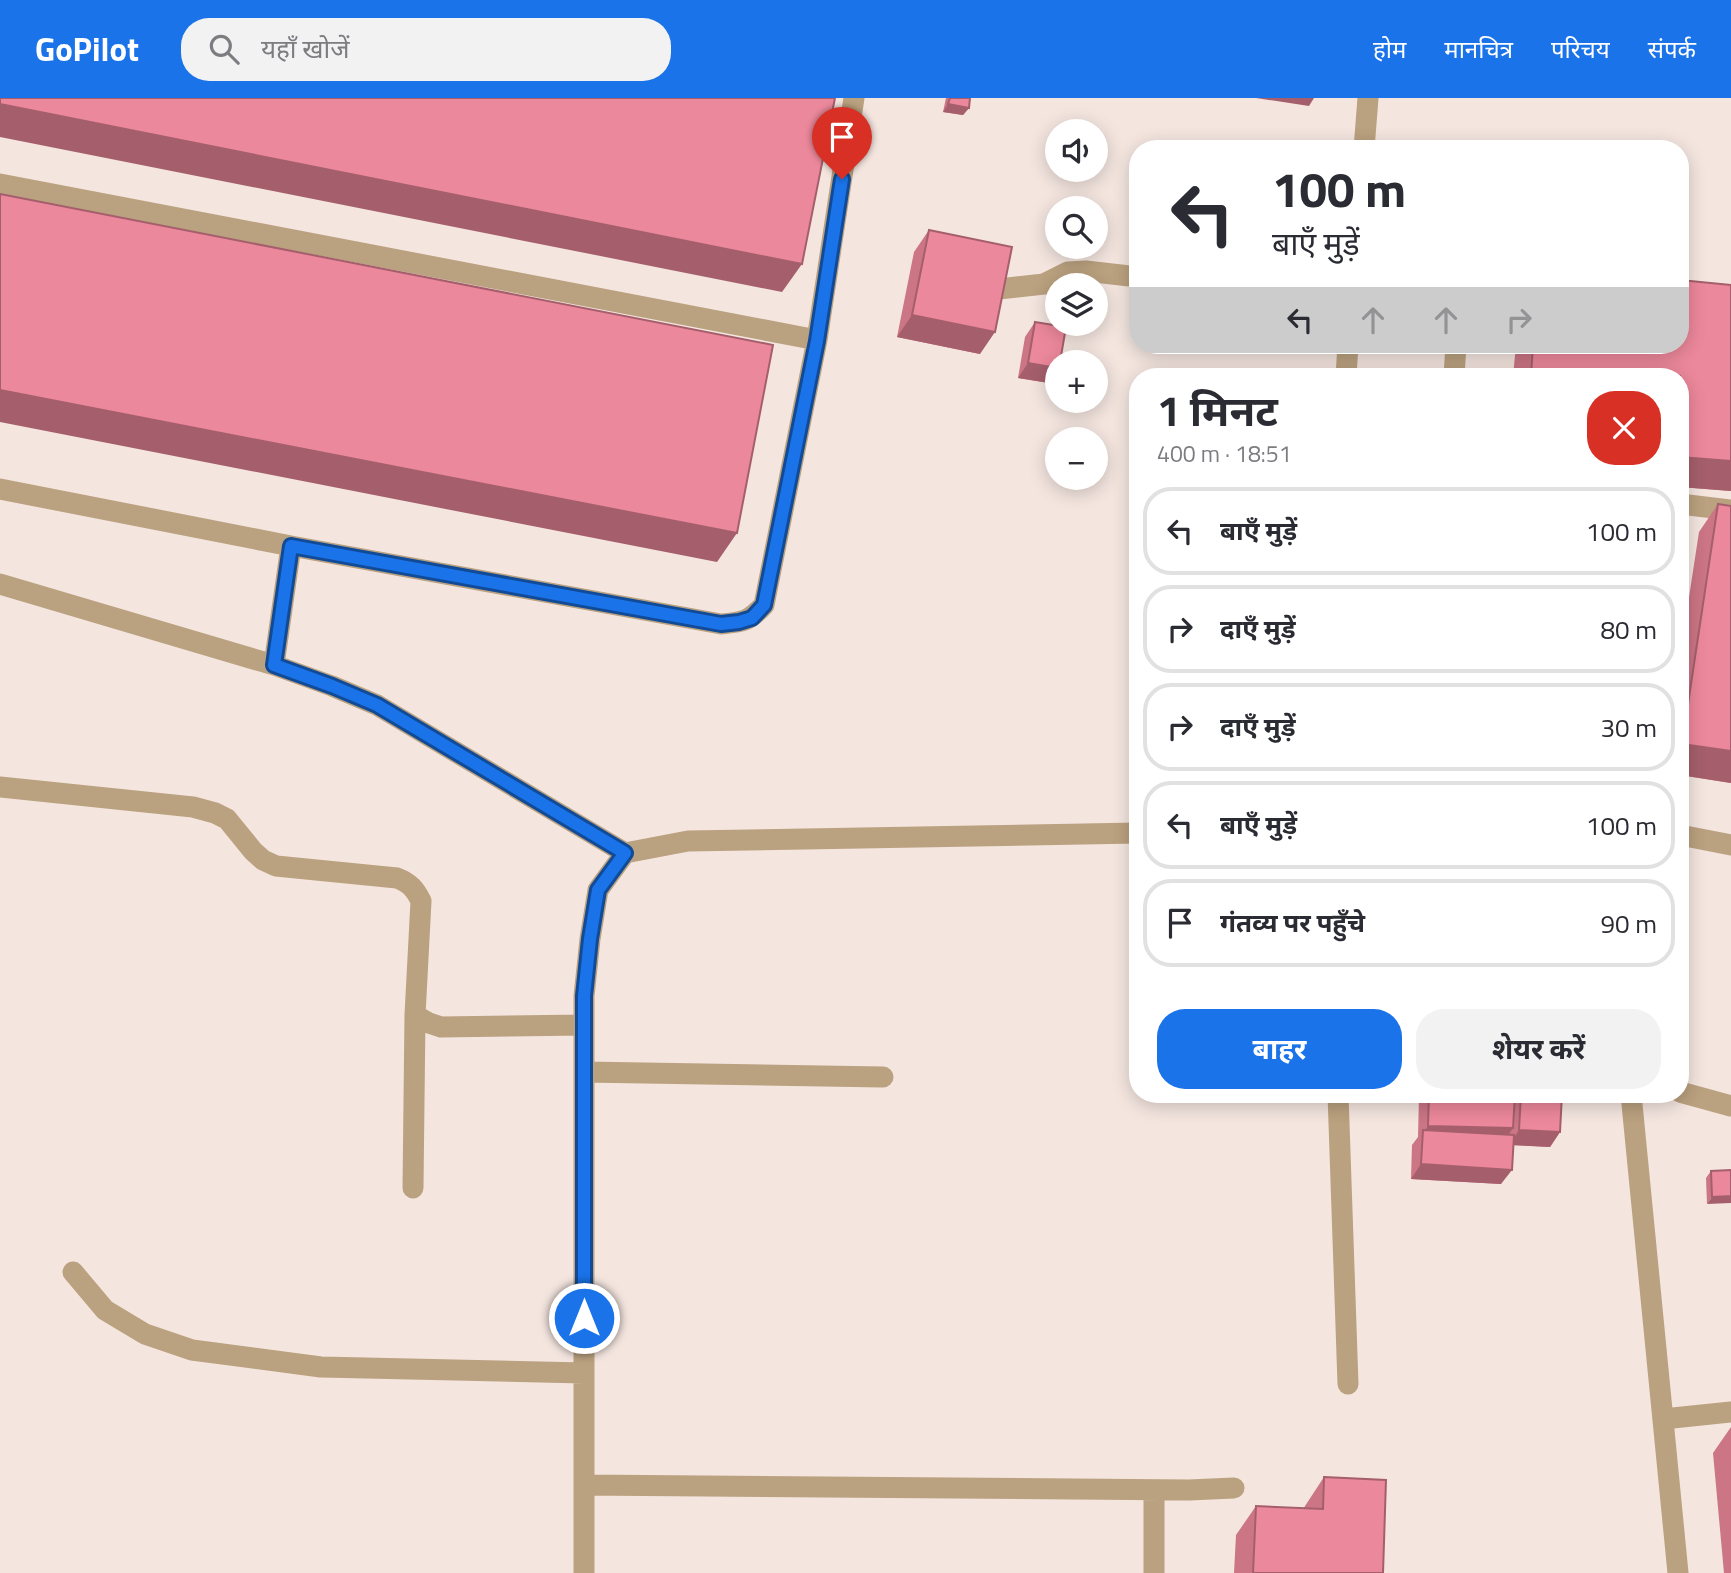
<!DOCTYPE html>
<html lang="hi">
<meta charset="utf-8">
<style>
:root{--surface:#fff;--page:#f2f2f3;--text:#2b2b33;--muted:#7c7c81;--line:#e1e1e2;--accent:#1a73e8}
body{margin:0;font-family:"Titillium Web","Noto Sans Devanagari",sans-serif;background:var(--page);color:var(--text);height:100vh;display:flex;flex-direction:column;font-size:26px;white-space:nowrap}
*{box-sizing:border-box;margin:0}
p{font-size:23px;color:var(--muted)}
.icon{flex:none;width:38px;height:38px;fill:none;stroke:currentColor;stroke-width:2;stroke-linecap:round;stroke-linejoin:round}
.map{position:relative;flex:1;overflow:hidden}
.panel{position:absolute;left:1129px;top:270px;width:560px;height:735px;display:flex;flex-direction:column;background:var(--surface);border-radius:28px;box-shadow:0 4px 18px #0003}
.panel>*{flex:none}
.top-card{position:absolute;left:1129px;top:42px;width:560px;height:214px;border-radius:28px;box-shadow:0 4px 18px #0003;background:#fff;color:var(--text);overflow:hidden}
.controls{position:absolute;left:1045px;top:21px;display:grid;gap:14px}
.controls a{display:grid;place-items:center;width:63px;height:63px;border-radius:50%;background:var(--surface);box-shadow:0 4px 18px #0003;font-size:35px}
.pin{position:absolute;display:grid;place-items:center;width:60px;height:60px;color:#fff;margin:-72px -30px;border-radius:50% 50% 50% 0;rotate:-45deg;box-shadow:0 0 7px #0007}
.pin .icon{rotate:45deg}
.me{position:absolute;width:77px;margin:-38px;rotate:0deg;stroke-linejoin:round;filter:drop-shadow(0 0 5px #0008)}
.turn{display:flex;align-items:center;gap:24px;height:147px;padding:0 28px;font-size:32px}
.turn .icon{width:91px;height:91px;stroke-width:2.5}
.turn b{display:block;font-size:49px;line-height:60px}
.lanes{display:flex;align-items:center;height:66px;padding:0 28px;background:#0003;justify-content:center;gap:35px;direction:ltr}
.lanes .off{opacity:.35}
.round{display:grid;place-items:center;flex:none;width:74px;height:74px;border-radius:28px;background:var(--page)}
.overview{display:flex;align-items:center;justify-content:space-between;height:119px;padding:0 28px}
h1{font-size:42px;font-weight:700;line-height:52px}
.cta{display:flex;gap:14px;margin-top:auto;padding:14px 28px}
.cta a{flex:1;height:80px;border-radius:28px;background:var(--accent);color:#fff;font-size:28px;font-weight:700;line-height:80px;text-align:center}
.cta a+a{background:var(--page);color:var(--text)}
ul{padding:0;list-style:none}
li{display:flex;align-items:center;gap:21px;height:88px;margin:0 14px 10px;padding:0 14px;border:4px solid var(--line);border-radius:28px}
li div{flex:1}
li b{display:block;font-size:26px}
li em{font-style:normal}
header{display:flex;align-items:center;gap:42px;box-sizing:border-box;height:98px;padding:0 35px;background:var(--accent);color:#fff}
header strong{font-size:33px}
nav{display:flex;gap:38px;margin-inline-start:auto;font-size:24px}
.search{width:490px;height:63px;background:var(--page);display:flex;align-items:center;gap:18px;box-sizing:border-box;padding:0 24px;border-radius:28px;color:var(--muted);font-size:26px}
.map>svg:first-child{display:block}
.lines{fill:none;stroke-linecap:round;stroke-linejoin:round}
.minor{stroke:#baa17f;stroke-width:21}
.wall{fill:#cb7585}
.shaded-wall{fill:#a55f6c}
.building{fill:#ec889b;stroke:#a55f6c;stroke-width:2}
.route-casing{stroke:#114b97;stroke-width:18}
.route{stroke:#1a73e8;stroke-width:12}
</style>
<header>
<strong>GoPilot</strong>
<div class="search"><svg class="icon" aria-label="search" viewBox="0 0 24 24"><circle cx="10" cy="10" r="6"/><path d="M15 15l6 6"/></svg>यहाँ खोजें</div>
<nav><a>होम</a><a>मानचित्र</a><a>परिचय</a><a>संपर्क</a></nav>
</header>
<div class="map">
<svg width="1731" height="1475" viewBox="0 0 1731 1475">
<rect width="100%" height="100%" fill="#f4e5df"/>
<g class="lines">
<path class="minor" d="M1364,51L1368,0
M0,86L817,242
M999,191L1044,186L1068,174L1086,173L1138,179
M1346,278L1348,247
M1454,278L1456,247
M0,391L291,448L274,567
M1680,406L1731,412
M291,448L721,526C743,524 748,524 764,507L817,242L854,0
M0,486L274,567L332,588L377,607L625,755
M0,689L193,709L215,715L227,721L253,753L263,762L276,768L397,780C410,785 415,791 421,803L415,917L429,925L441,929L584,927
M1680,737L1731,747
M584,974L883,979
M1680,994L1731,1008
M1338,996L1348,1286
M1631,996L1678,1475
M413,1090L415,917
M73,1174L105,1212L145,1236L192,1252L321,1269L584,1275
M1663,1321L1731,1314
M584,1387L1189,1392L1234,1390
M584,1475V898L590,841L598,792L625,755L688,743L1138,735
M1154,1475V1392"/>
</g>
<path class="wall" d="M946,0H970L969,10L963,17L943,14Z
M929,132L980,256L897,239L914,154Z
M1731,187V393L1680,389V278H1513L1516,247H1680Z
M1035,224L1049,285L1018,280L1025,239Z
M1718,406L1731,408V685L1680,677V558L1699,434Z
M1421,996H1562L1560,1034L1550,1049L1513,1047L1501,1086L1411,1081L1412,1047L1418,1039L1419,998Z
M1731,1072L1707,1106L1706,1080L1711,1073Z
M1731,1329V1475H1724L1713,1355Z
M1324,1379L1383,1475H1234L1236,1437L1256,1408L1304,1410L1305,1408Z"/>
<path class="shaded-wall" d="M1256,0H1314L1309,8Z
M0,6L802,166L782,194L0,39Z
M948,6L969,10L963,17L943,14Z
M912,217L995,234L980,256L897,239Z
M1028,265L1057,270V273L1049,285L1018,280Z
M0,292L737,435L717,464L0,324Z
M1680,359L1731,363V393L1680,389Z
M1682,646L1731,653V685L1680,677V650Z
M1428,1028L1513,1030L1503,1045L1423,1035Z
M1519,1032L1560,1034L1550,1049L1509,1047Z
M1421,1066L1512,1072L1501,1086L1411,1081Z
M1731,1098V1105L1707,1106L1712,1099Z"/>
<path class="building" d="M0,0H835L802,166L0,6Z
M950,0H970L969,10L948,6Z
M0,96L773,247L737,435L0,292Z
M929,132L1012,149L995,234L912,217Z
M1680,182L1731,187V363L1680,359V278H1531L1533,247H1680Z
M1035,224L1066,229L1060,264H1057V270L1028,265Z
M1204,272L1251,275V278H1204Z
M1718,406L1731,408V653L1682,646Z
M1429,996H1515L1513,1030L1428,1028Z
M1521,996H1562L1560,1034L1519,1032Z
M1423,1032L1514,1037L1512,1072L1421,1066Z
M1731,1072V1098L1712,1099L1711,1073Z
M1324,1379L1386,1382L1383,1475H1253L1256,1408L1323,1411Z"/>
<g class="lines">
<defs>
<path id="route" d="M584,1220V898L590,841L598,792L625,755L377,607L332,588L274,567L291,448L721,526L739,524L752,520L764,507L817,243L842,81"/>
</defs>
<use href="#route" class="route-casing"/>
<use href="#route" class="route"/>
</g>
</svg>
<div class="controls">
<a><svg class="icon" aria-label="sound" viewBox="0 0 24 24"><path d="M4 9h4l5-4v14l-5-4H4zM17 9q2 3 0 6"/></svg></a>
<a><svg class="icon" aria-label="search" viewBox="0 0 24 24"><circle cx="10" cy="10" r="6"/><path d="M15 15l6 6"/></svg></a>
<a><svg class="icon" aria-label="layers" viewBox="0 0 24 24"><path d="M12 4l9 5-9 5-9-5zM3 14l9 5 9-5"/></svg></a>
<a>+</a>
<a>−</a>
</div>
<div class="pin" style="left:842px;top:81px;background:#d93025"><svg class="icon" aria-label="arrive" viewBox="0 0 24 24"><path d="M6 21V4h12l-3 4 3 4H6"/></svg></div>
<svg class="me" style="left:584px;top:1220px" viewBox="-20 -20 40 40"><circle r="17" fill="#1a73e8" stroke="#fff" stroke-width="3"/><path d="M0-11L8 9 0 5-8 9z" fill="#fff"/></svg>
<div class="top-card">
<div class="turn"><svg class="icon" aria-label="left" viewBox="0 0 24 24"><path d="M17 20v-9H6M10 6l-5 5 5 5"/></svg><div><b>100 m</b>बाएँ मुड़ें</div></div>
<div class="lanes"><svg class="icon" aria-label="left" viewBox="0 0 24 24"><path d="M17 20v-9H6M10 6l-5 5 5 5"/></svg><svg class="icon off" aria-label="ahead" viewBox="0 0 24 24"><path d="M12 20V5M6 11l6-6 6 6"/></svg><svg class="icon off" aria-label="ahead" viewBox="0 0 24 24"><path d="M12 20V5M6 11l6-6 6 6"/></svg><svg class="icon off" aria-label="right" viewBox="0 0 24 24"><path d="M7 20v-9h11M14 6l5 5-5 5"/></svg></div>
</div>
<section class="panel">
<div class="overview"><div><h1>1 मिनट</h1><p>400 m · 18:51</p></div><a class="round" style="background:#d93025;color:#fff"><svg class="icon" aria-label="close" viewBox="0 0 24 24"><path d="M6 6l12 12M18 6L6 18"/></svg></a></div>
<ul>
<li><svg class="icon" aria-label="left" viewBox="0 0 24 24"><path d="M17 20v-9H6M10 6l-5 5 5 5"/></svg><div><b>बाएँ मुड़ें</b></div><em>100 m</em></li>
<li><svg class="icon" aria-label="right" viewBox="0 0 24 24"><path d="M7 20v-9h11M14 6l5 5-5 5"/></svg><div><b>दाएँ मुड़ें</b></div><em>80 m</em></li>
<li><svg class="icon" aria-label="right" viewBox="0 0 24 24"><path d="M7 20v-9h11M14 6l5 5-5 5"/></svg><div><b>दाएँ मुड़ें</b></div><em>30 m</em></li>
<li><svg class="icon" aria-label="left" viewBox="0 0 24 24"><path d="M17 20v-9H6M10 6l-5 5 5 5"/></svg><div><b>बाएँ मुड़ें</b></div><em>100 m</em></li>
<li><svg class="icon" aria-label="arrive" viewBox="0 0 24 24"><path d="M6 21V4h12l-3 4 3 4H6"/></svg><div><b>गंतव्य पर पहुँचे</b></div><em>90 m</em></li>
</ul>
<div class="cta"><a>बाहर</a><a>शेयर करें</a></div>
</section>
</div>
